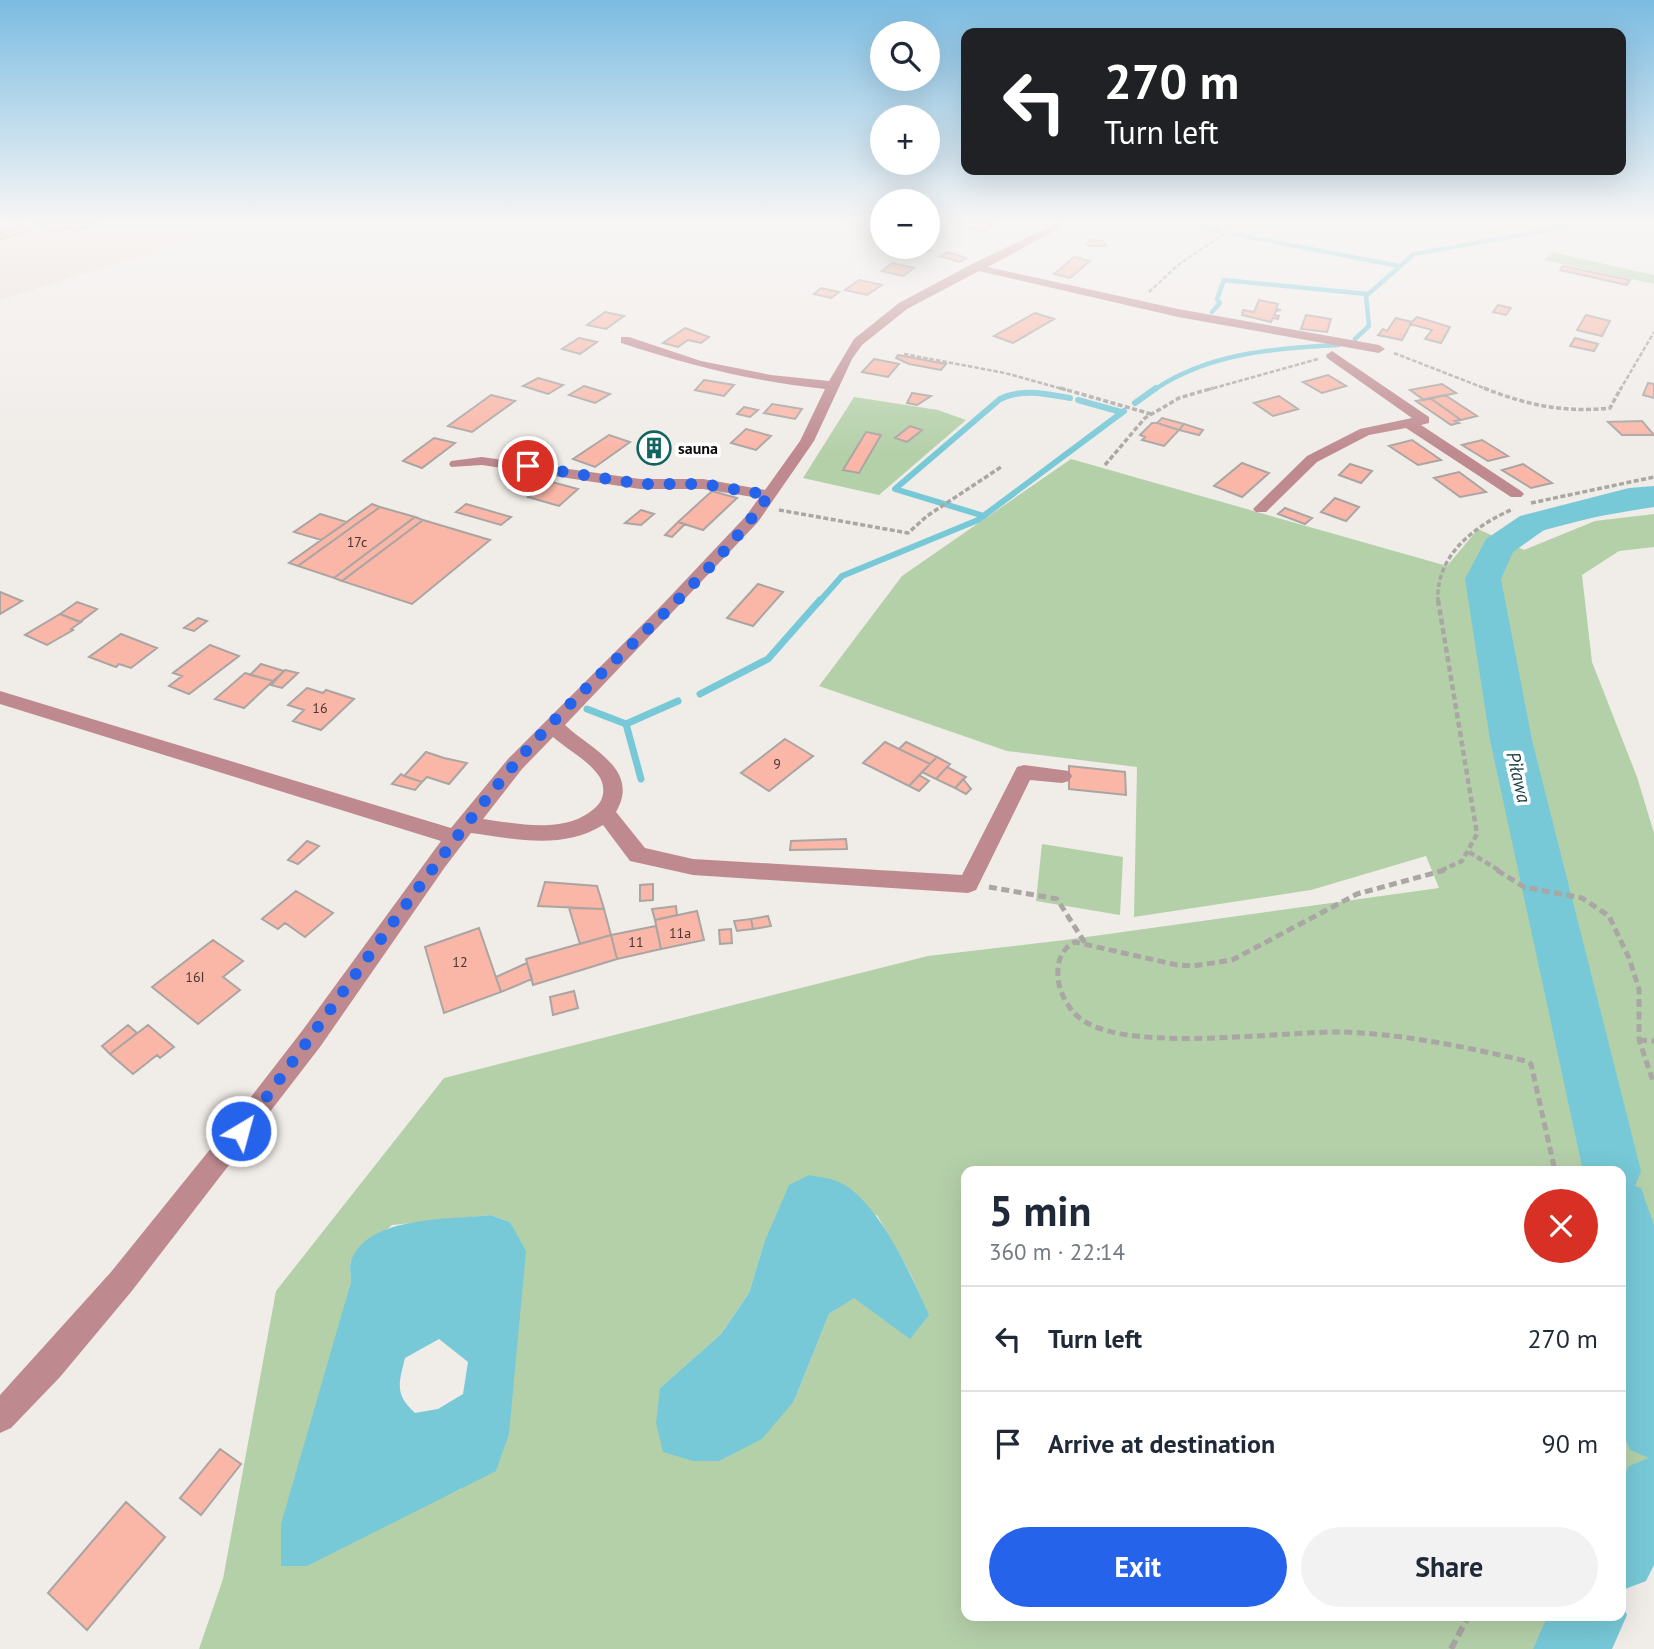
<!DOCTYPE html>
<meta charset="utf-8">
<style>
:root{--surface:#fff;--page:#f2f2f3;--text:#1f2937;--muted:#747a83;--line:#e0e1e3;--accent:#2563eb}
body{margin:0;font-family:"PT Sans",sans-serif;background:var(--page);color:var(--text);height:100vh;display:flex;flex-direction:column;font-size:26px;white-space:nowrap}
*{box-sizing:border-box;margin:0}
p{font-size:23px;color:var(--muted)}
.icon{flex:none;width:38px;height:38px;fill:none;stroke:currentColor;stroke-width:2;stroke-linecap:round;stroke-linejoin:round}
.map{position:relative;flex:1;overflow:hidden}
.drawer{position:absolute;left:961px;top:1166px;width:665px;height:455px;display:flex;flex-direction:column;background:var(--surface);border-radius:14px;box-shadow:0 7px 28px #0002}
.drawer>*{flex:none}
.hud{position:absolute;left:961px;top:28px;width:665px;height:147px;border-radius:14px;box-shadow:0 7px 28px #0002;background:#202124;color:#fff;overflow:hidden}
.tools{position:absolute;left:870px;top:21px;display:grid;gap:14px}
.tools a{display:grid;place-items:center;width:70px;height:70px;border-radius:50%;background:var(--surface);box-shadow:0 7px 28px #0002;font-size:35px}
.pin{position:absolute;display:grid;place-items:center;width:60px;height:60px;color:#fff;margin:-30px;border:4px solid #fff;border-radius:50%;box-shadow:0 2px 7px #0007}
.me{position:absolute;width:77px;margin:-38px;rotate:37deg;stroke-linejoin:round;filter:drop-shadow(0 0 5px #0008)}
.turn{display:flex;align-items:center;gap:24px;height:147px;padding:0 28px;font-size:32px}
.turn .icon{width:91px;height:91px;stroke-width:2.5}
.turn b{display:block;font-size:49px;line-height:60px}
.round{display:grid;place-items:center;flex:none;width:74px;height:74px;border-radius:37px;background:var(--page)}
.headline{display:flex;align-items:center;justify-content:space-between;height:119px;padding:0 28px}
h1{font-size:42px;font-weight:800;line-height:52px}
.action{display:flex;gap:14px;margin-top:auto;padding:14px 28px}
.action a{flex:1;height:80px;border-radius:42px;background:var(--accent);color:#fff;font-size:28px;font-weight:800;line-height:80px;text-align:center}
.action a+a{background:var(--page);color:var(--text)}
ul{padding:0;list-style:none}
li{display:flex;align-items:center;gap:21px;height:105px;padding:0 28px;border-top:2px solid var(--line)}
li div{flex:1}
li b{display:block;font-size:26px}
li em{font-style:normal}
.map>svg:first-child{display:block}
.built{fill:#eaded6}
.green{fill:#b4d0a9;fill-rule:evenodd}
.water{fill:#77c9d8;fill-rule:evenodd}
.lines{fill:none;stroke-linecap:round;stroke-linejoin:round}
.stream-far2{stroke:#77c9d8;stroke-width:4.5}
.stream-far1{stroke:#77c9d8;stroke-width:6}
.stream{stroke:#77c9d8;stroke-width:7}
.river{fill:#77c9d8;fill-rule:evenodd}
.building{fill:#fab6a7;stroke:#aaa5a3;stroke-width:2}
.path-far4{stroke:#a9a6a3;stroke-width:2.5;stroke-dasharray:4.5 2;stroke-linecap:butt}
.path-far3{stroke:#a9a6a3;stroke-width:3.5;stroke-dasharray:5 2.5;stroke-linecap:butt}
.path-far2{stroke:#a9a6a3;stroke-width:4.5;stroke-dasharray:6 3.5;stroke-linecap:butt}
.path-far1{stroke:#a9a6a3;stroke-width:5;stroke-dasharray:8 4.5;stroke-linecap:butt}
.path{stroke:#a9a6a3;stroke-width:6;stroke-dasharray:10 5;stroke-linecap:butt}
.minor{fill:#be8a8f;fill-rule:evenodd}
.route{stroke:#2563eb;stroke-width:12;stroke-dasharray:0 21.6}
.labels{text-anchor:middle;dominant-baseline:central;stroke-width:7;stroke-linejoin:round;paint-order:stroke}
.number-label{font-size:14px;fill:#493632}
.far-poi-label{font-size:16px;font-weight:bold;fill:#0e0c0b;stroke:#fff;text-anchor:start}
.water-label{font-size:19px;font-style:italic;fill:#1e444b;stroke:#fff}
</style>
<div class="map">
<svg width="1654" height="1649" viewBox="0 0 1654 1649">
<rect width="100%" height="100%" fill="#f0ece8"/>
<path class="built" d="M0,223H245L0,300Z"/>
<path class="green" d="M1551,252L1654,275V284L1544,260Z
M854,397L938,410L966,420L879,495L803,478Z
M1071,459L1447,566L1478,529L1524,550L1595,521L1654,514V547L1619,551L1582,575L1592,662L1637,777L1654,833V1491L1621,1555L1620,1171H966V1615H1589L1571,1649H199L223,1579L276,1291L444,1078L928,956L1065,940L1439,888L1426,856L1311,890L1134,917L1137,767L1007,751L819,686L902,576ZM490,1215L510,1222L516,1235L461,1489L281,1565L282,1549L351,1282L350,1262L392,1225ZM877,1215L911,1275L928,1315L910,1338L855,1297L829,1314L794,1401L660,1388L721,1334L749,1293L764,1243Z
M1042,844L1123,857L1120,915L1036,901Z"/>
<path class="water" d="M1654,492V507C1609,514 1565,521 1522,538L1506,530L1579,503Z
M809,1175C819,1177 832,1178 841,1183C879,1202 912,1277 929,1315L910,1339L854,1298L829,1314L794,1401L762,1439L719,1461H693L663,1452L656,1423L660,1388L721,1334L749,1293L764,1243L789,1185Z
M490,1215L510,1222L526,1251L509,1434L496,1471L307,1566H281V1524L351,1282C351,1276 349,1266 351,1261C368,1215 450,1220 490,1215ZM439,1339L468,1362L463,1394L438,1409L415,1413C394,1394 399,1383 405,1358Z"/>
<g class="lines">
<path class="stream-far2" d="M1191,223L1219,231
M1234,234L1399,266
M1212,312L1220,303L1217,299L1224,280L1367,294
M1355,339L1369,326L1366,296L1414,254L1587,223
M1154,390C1208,353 1275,348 1339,345"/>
<path class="stream-far1" d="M1078,400L1121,412
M1135,403L1156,388
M984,516L895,489L1000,399C1023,388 1046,394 1070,398
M819,602L842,576L978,520L1124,411"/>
<path class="stream" d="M700,694L768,659L820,600
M587,709L626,724
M641,779L626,724L678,701"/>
<path class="river" d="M1654,486V506L1630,508L1544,530L1513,552L1501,579L1532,740L1641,1171L1635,1186L1641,1188L1654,1225V1565L1646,1581L1620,1591V1482L1629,1466L1649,1458L1630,1450L1620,1427V1171H1583L1490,740L1465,579L1486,539L1520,516L1629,488Z
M1620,1600L1627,1615L1612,1649H1533L1548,1615H1620Z"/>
</g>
<path class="building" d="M15,223L30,230L0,240V228Z
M32,223H82L55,231Z
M82,223H98L73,231L67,228L56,231Z
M962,223H996L987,230L979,231L958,225Z
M1091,240L1103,241L1106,246H1090L1087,243Z
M926,247L930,250L909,258L894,253L903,249L900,247Z
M948,252L966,258L960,262L940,256Z
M1074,257L1090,261L1070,278L1054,274Z
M892,263L914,268L903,276L882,271Z
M1563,266L1630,280L1627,285L1560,270Z
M859,280L882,285L867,295L845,290Z
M821,288L839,292L831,298L814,294Z
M1259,300L1278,304L1276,309L1281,310L1276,311L1274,315L1279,316L1278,319L1273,318L1271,322L1242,315L1243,310L1254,312Z
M1498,305L1511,308L1506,315L1493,312Z
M605,312L624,316L606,329L587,325Z
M1035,313L1054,319L1013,343L994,336Z
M1306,315L1331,319L1327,332L1301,329Z
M1586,315L1610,321L1602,336L1577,330Z
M1417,317L1450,327L1441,343L1425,339L1432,330L1410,324Z
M1396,318L1412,322L1402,340L1378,335L1383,329L1387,331Z
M685,328L709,337L701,343L688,340L678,347L663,343Z
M579,338L597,342L580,354L562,349Z
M1575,338L1598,344L1594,351L1570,346Z
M898,355L946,364L941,370L909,364L896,358Z
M874,359L899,364L888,377L862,372Z
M1328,375L1346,386L1322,393L1303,382Z
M538,378L563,385L548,394L523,386Z
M704,380L734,385L724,396L695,390Z
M1648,383L1654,384V398L1643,395Z
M1442,384L1456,393L1424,400L1410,390Z
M584,386L610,394L595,403L569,395Z
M912,393L931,396L917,405L907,403Z
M491,395L515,401L472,432L448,426Z
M1445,395L1477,416L1461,420L1430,398Z
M1279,396L1298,409L1273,416L1254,403Z
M1430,398L1461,420L1455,421L1459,423L1451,425L1416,401Z
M772,404L802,409L795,419L764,413Z
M744,407L758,410L750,417L737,414Z
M1162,418L1184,424L1179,430L1157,423Z
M1642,421L1654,435H1622L1608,422Z
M1152,423H1157L1179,430L1164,446L1142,440L1145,437L1140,435Z
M1184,424L1203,430L1199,435L1179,430Z
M910,426L922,430L907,442L895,438Z
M746,429L771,436L756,450L731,443Z
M866,432L881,435L859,473L843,470Z
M609,435L630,442L595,467L573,459Z
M434,438L455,443L422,468L403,461Z
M1412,440L1441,460L1418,465L1389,446Z
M1482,440L1508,456L1488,461L1462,445Z
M1242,463L1269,473L1242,497L1214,486Z
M1350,464L1372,471L1361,483L1339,475Z
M1523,464L1552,483L1531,488L1502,470Z
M1459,472L1486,492L1460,497L1434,478Z
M548,481L578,489L559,506L528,497Z
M712,491L737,498L703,530L678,522Z
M1335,498L1359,507L1346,521L1321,512Z
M372,504L380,507L298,566L289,563Z
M466,504L511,517L501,525L456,512Z
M380,507L415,517L334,578L298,566Z
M1285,508L1312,518L1305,524L1278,514Z
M641,510L654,514L641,525L625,523Z
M320,514L347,522L321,540L294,532Z
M415,517L423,520L342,581L334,578Z
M423,520L490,540L412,604L342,581Z
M678,522L685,524L672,537L665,535Z
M758,584L783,592L753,626L727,618Z
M0,592L22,601L0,614Z
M77,602L97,609L80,622L60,614Z
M60,614L81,622L71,629L73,630L47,645L25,635Z
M198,618L207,621L194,631L184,628Z
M121,634L157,648L131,668L119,664L116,667L89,657Z
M210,645L239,656L189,694L169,686L182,676L173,673Z
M261,664L284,671L273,681L250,675Z
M285,670L298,673L282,688L271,685Z
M245,673L273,681L244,708L215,699Z
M307,688L323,693L326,690L354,699L321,730L293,721L304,710L288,705Z
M785,739L813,756L769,791L741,773Z
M885,742L899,749L930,764L909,786L863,763Z
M906,742L937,757L930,764L899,749Z
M426,752L444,758L467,763L449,784L427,777L422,782L404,776Z
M937,757L950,764L936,779L922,772Z
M1069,766L1125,772L1126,795L1069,789Z
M947,767L966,777L955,788L936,779Z
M401,774L404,776L422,782L415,790L392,784Z
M919,775L929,781L919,791L909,786Z
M963,779L971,789L966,794L955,788Z
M846,839L847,849L790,850L791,841Z
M307,841L319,846L298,864L288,860Z
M545,882L597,886L604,909L538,906Z
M653,884V900L640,901V885Z
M296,891L333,913L305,937L285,923L278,929L262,919Z
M676,906L677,915L655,920L652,909Z
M569,908L604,909L611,935L580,944Z
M697,911L704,940L661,949L655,920Z
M768,916L771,926L753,929L751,919Z
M751,919L753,929L737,931L734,921Z
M656,926L661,949L617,959L611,935Z
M479,928L501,992L444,1013L425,947Z
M731,929L732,943L720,944L719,930Z
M611,935L617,959L533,985L526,959Z
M213,940L243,961L223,977L240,990L198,1024L152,987Z
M527,963L532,979L501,992L496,977Z
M574,991L578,1008L553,1015L550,997Z
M128,1025L137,1033L110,1054L102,1046Z
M148,1025L174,1047L160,1058L157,1055L133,1074L110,1054Z
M220,1449L241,1464L201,1515L180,1498Z
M126,1502L165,1537L87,1630L48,1593Z"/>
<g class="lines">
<path class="path-far4" d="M1149,292L1178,265L1230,230V223
M1394,353L1489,390
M904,354L1005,373L1066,390
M1207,390L1318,359
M1620,390L1654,332"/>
<path class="path-far3" d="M1060,388L1151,414
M1484,388C1526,405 1565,413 1610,408L1621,388
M1105,465L1145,418L1179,398L1213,388
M1531,503L1654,477
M779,510L908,533L927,516L1001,467
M1438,602C1435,556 1474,526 1513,509"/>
<path class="path-far2" d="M1438,600L1477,834L1462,861L1440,871
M1469,852L1500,871"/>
<path class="path-far1" d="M1445,870L1357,894L1232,960L1193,966L1177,965L1075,942C1061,949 1057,962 1058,977C1059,993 1070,1013 1084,1021C1133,1053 1281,1031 1342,1032C1404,1034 1466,1047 1526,1061L1531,1064L1555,1171
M1497,870L1524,887L1582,898L1609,916L1629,958L1639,989V1040L1654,1084
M989,887L1057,899L1085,943
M1639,1040L1654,1041"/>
<path class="path" d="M1451,1649L1469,1615"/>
<path class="minor" d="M1057,223H1069L988,267L1178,309L1379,345L1385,349L1379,353L1178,317L979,271L907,309L862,345L852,359L814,441L758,522L565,725C590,749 641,769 616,812L645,848L693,859L962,875L1017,767L1024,765L1069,771L1072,776L1069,781L1062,783L1030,780L976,890L968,893L693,875L630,861L603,825C563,850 515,839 471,833L445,867L320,1047L131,1292L60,1377L11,1428L0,1433V1395L111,1272L220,1137L302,1031L441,841L0,704V691L451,828L508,759L662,605L746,516L759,498L703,489H640L482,465L451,467L449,464L451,461L482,457L640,479H703L765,490L800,441L825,389C750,381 692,366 621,343V337H629L701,361L771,375L829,381L854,339L899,303L970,265ZM553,737C568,750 588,760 599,776C605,785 605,798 597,806C568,835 520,824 483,819L522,769Z
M1332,351L1429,417V423L1421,425L1521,491L1524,494L1521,497H1511L1406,428L1369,435L1317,462L1266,512H1256L1253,509L1256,506L1307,456L1360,429L1412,418L1327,358L1326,355Z"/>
</g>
<linearGradient id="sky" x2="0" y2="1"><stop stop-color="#7bbce2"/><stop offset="0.49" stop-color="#f8f6f5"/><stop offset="1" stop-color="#f8f6f5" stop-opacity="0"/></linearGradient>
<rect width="1654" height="453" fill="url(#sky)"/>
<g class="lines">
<path class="route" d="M241,1131C333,1010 417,882 514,765C594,670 697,596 769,495L703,484H640L528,466"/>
</g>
<defs>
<symbol id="building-ring" viewBox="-11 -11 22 22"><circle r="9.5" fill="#fff" stroke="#136360" stroke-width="1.5"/><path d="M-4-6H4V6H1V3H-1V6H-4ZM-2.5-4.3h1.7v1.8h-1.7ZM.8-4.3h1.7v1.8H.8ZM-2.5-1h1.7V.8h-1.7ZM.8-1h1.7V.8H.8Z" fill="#136360"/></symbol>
</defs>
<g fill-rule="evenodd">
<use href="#building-ring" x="635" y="429" width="38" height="38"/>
</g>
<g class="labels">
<g class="number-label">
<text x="357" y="542">17c</text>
<text x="320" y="708">16</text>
<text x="777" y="764">9</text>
<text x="680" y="933">11a</text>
<text x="636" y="942">11</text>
<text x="460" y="962">12</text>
<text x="195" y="977">16I</text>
</g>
<g class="far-poi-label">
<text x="678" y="448">sauna</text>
</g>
<g class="water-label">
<text transform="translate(1519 777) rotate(77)">Piława</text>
</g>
</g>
</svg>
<div class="tools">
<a><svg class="icon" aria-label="search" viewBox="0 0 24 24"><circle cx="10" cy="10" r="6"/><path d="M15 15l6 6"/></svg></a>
<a>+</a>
<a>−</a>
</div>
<div class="pin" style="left:528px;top:466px;background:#d93025"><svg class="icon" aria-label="arrive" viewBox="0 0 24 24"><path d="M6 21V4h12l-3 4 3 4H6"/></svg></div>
<svg class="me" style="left:241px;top:1131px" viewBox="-20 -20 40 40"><circle r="17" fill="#2563eb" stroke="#fff" stroke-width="3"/><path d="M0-11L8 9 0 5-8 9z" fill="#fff"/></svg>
<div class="hud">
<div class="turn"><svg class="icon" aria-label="left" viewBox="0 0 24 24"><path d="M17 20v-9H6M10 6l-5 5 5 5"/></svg><div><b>270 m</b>Turn left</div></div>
</div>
<section class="drawer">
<div class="headline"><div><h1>5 min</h1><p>360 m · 22:14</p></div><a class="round" style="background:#d93025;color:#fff"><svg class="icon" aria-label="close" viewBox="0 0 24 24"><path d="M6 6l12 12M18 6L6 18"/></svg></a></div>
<ul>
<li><svg class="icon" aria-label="left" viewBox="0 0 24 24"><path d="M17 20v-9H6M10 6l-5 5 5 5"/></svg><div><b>Turn left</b></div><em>270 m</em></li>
<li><svg class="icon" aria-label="arrive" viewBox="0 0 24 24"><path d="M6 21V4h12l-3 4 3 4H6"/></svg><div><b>Arrive at destination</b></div><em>90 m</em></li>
</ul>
<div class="action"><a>Exit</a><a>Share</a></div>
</section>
</div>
